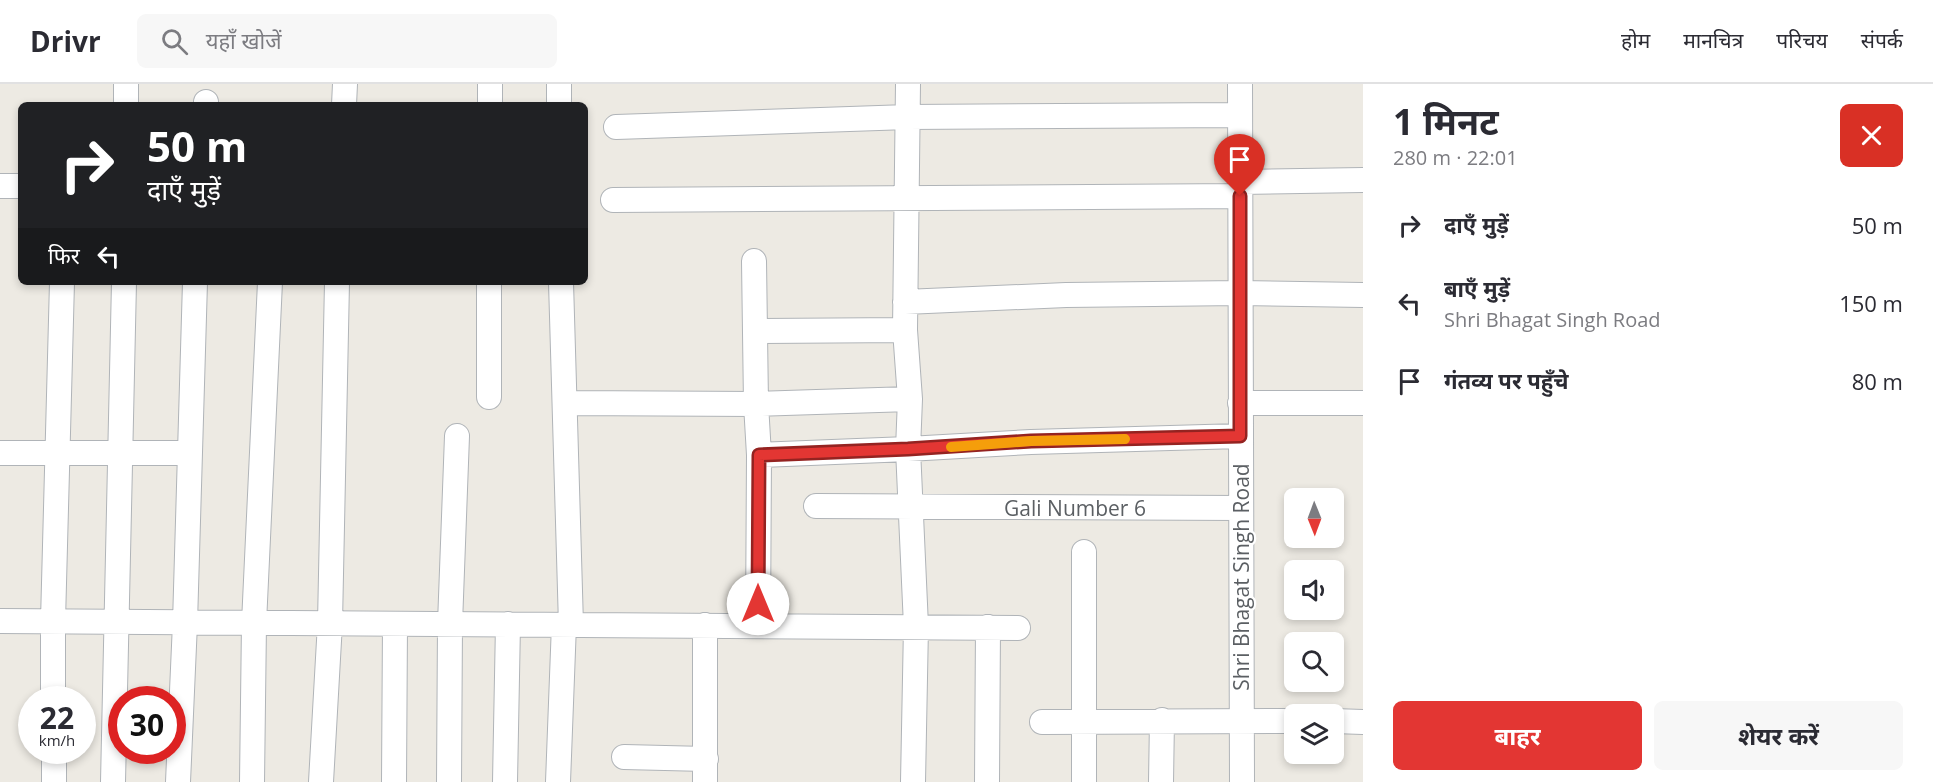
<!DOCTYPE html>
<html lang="hi">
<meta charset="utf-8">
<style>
:root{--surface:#fff;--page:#f7f7f7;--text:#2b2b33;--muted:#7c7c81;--line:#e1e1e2;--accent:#e33633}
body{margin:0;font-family:"Open Sans","Noto Sans Devanagari",sans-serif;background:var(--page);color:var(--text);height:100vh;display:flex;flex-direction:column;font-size:22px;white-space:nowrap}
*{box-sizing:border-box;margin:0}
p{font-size:20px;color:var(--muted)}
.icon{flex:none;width:33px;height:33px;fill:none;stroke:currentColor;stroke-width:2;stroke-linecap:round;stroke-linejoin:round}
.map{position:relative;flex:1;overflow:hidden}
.sheet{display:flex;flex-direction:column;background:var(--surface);width:570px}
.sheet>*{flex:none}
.guide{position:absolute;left:18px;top:18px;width:570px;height:183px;border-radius:9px;box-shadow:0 3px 9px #0003;background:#202124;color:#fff;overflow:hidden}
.needle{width:39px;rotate:179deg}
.controls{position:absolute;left:1284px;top:404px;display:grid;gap:12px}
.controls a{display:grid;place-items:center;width:60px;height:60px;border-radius:9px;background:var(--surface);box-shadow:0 3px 9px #0003;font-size:30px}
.speed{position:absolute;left:18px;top:602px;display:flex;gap:12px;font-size:30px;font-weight:700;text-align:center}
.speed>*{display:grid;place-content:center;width:78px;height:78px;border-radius:50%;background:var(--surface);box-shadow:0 3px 9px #0003;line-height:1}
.speed small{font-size:15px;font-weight:400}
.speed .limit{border:9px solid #d22;background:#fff;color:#111}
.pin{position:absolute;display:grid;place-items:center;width:51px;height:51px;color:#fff;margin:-62px -26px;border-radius:50% 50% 50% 0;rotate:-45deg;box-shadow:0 0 6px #0007}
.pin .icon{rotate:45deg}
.me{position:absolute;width:66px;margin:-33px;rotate:0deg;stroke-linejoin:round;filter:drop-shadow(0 0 4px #0008)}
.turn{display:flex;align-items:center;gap:21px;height:126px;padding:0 30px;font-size:27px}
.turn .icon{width:78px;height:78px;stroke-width:2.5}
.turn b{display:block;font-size:42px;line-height:51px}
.then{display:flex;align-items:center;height:57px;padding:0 30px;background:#0003;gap:12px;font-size:22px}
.round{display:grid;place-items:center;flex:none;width:63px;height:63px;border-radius:9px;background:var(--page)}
.summary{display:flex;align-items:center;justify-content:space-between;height:102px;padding:0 30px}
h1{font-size:36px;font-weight:700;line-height:45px}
.button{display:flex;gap:12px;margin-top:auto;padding:12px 30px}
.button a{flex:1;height:69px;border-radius:9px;background:var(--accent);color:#fff;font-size:24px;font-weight:700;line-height:69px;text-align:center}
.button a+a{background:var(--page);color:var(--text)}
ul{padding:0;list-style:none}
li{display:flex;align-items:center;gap:18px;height:78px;padding:0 30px}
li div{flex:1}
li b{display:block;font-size:22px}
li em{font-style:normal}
header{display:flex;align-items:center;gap:36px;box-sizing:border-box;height:84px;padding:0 30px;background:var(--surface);border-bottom:2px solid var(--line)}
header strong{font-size:28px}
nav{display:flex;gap:33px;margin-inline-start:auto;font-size:21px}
.search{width:420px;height:54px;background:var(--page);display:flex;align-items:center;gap:15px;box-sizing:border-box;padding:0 21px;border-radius:9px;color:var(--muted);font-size:22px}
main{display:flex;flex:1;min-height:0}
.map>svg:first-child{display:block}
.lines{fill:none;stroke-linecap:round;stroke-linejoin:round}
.minor-casing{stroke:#b0b4b8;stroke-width:26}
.minor{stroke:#fff;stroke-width:24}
.route-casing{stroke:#942321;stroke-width:15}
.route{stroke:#e33633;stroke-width:10}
.slow{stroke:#f59e0b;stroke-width:10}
.labels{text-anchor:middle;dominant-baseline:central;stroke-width:4.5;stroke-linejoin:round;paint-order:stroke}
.street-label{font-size:21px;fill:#5b5f63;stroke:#fff}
</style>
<header>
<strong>Drivr</strong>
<div class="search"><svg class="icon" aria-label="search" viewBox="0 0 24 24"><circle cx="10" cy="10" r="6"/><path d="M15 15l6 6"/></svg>यहाँ खोजें</div>
<nav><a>होम</a><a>मानचित्र</a><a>परिचय</a><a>संपर्क</a></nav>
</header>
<main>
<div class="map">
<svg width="1363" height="698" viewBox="0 0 1363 698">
<rect width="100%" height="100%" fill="#edeae3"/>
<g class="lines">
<defs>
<path id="minor" d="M126,0V21
M559,0V21
M908,0L905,246L910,315L908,365L916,542L913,698
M1240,0L1242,698
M206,21V18
M344,21L345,0
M490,21V0
M616,43L908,33L1240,31
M1240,98L1363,96
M0,102H21
M613,116L1240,112
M754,177L756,320L759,371L758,542
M561,198L571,541
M905,218L1066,211L1240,209L1363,211
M755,247L905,246
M489,313V198
M565,319L756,320L910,315
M1240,319H1363
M0,369H190
M759,371L908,365L1031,358L1240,352
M816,422L1241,424
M1084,468V698
M0,537L1018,544
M705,541V698
M53,615V537L62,198
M1334,637L1363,638
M1042,638L1294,637
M54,666V698
M624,673L706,675
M113,698L124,198
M178,698L185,539L195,198
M252,698L254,539L270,198
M321,698L330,539L337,198
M394,698L395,540
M449,698L450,540L457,352
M505,698L508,540
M558,698L564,540
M987,698L988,543
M1161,698L1162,636"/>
</defs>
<use href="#minor" class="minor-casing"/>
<use href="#minor" class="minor"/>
</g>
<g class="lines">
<defs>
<path id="route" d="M758,520L759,371L908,365L1031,357L1240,352V112"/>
</defs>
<use href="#route" class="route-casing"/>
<use href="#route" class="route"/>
<path class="slow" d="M951,363L1031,357L1125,355"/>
</g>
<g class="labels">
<g class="street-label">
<text x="1075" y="424">Gali Number 6</text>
<text transform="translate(1241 493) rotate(-90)">Shri Bhagat Singh Road</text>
</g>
</g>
</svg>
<div class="controls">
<a><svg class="needle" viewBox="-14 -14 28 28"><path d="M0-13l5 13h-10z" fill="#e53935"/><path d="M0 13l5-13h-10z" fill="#7c7c81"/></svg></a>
<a><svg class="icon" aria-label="sound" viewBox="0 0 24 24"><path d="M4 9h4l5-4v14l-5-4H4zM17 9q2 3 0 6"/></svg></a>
<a><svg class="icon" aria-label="search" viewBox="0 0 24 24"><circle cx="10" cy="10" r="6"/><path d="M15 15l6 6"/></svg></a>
<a><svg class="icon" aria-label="layers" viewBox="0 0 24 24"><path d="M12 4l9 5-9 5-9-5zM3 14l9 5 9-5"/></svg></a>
</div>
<div class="speed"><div>22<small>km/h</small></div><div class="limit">30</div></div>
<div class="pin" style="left:1240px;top:112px;background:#d93025"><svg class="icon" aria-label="arrive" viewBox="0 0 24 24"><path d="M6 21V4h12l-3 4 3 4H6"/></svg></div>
<svg class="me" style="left:758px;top:520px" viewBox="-20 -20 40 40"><circle r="19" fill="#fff"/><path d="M0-13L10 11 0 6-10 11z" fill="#e33633"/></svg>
<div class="guide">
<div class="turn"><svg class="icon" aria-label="right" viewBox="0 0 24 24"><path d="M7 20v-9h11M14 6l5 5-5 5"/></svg><div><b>50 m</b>दाएँ मुड़ें</div></div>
<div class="then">फिर<svg class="icon" aria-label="left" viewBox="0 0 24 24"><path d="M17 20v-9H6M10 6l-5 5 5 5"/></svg></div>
</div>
</div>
<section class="sheet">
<div class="summary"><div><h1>1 मिनट</h1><p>280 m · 22:01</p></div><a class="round" style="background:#d93025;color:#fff"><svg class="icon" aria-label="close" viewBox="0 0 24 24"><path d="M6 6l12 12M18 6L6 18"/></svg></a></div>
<ul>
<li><svg class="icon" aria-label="right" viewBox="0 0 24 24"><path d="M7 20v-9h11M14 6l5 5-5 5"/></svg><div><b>दाएँ मुड़ें</b></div><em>50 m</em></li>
<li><svg class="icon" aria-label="left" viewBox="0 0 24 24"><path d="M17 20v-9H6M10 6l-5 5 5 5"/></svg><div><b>बाएँ मुड़ें</b><p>Shri Bhagat Singh Road</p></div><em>150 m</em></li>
<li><svg class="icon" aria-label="arrive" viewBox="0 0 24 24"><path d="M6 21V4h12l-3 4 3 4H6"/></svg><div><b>गंतव्य पर पहुँचे</b></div><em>80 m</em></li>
</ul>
<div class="button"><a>बाहर</a><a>शेयर करें</a></div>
</section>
</main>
